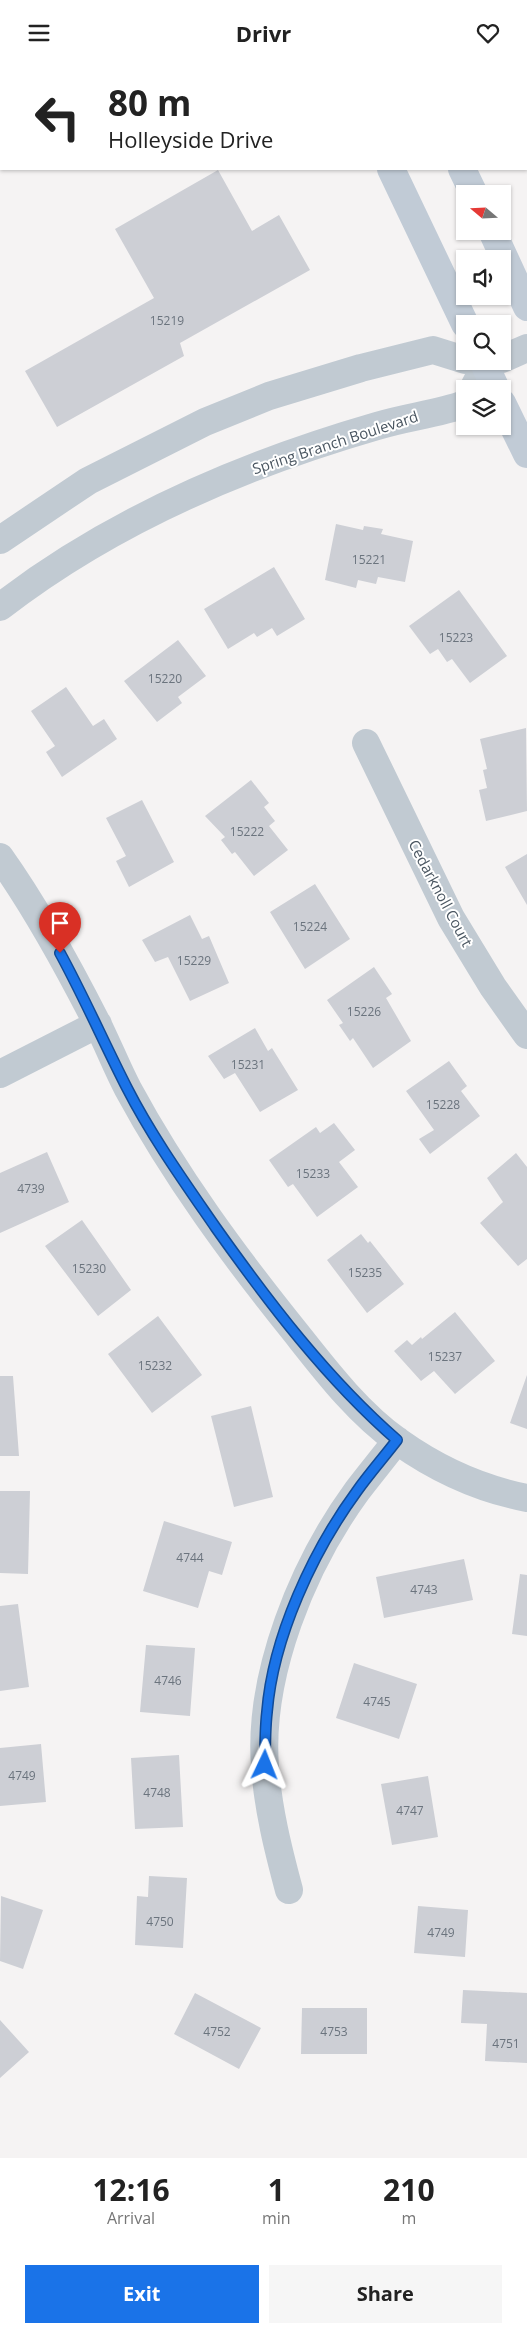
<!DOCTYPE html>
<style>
:root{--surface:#fff;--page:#f6f6f6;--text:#222;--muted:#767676;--accent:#1a73e8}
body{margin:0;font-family:"Open Sans",sans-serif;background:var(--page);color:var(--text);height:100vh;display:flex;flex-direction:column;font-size:19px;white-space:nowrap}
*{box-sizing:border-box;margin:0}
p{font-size:16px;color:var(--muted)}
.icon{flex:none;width:28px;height:28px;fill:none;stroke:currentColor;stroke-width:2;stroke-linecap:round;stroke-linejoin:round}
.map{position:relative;height:2093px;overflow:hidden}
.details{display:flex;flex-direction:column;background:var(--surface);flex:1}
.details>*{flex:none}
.banner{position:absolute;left:0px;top:0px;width:528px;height:105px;box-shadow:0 1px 4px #0004;background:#fff;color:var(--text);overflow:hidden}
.needle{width:32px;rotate:289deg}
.tools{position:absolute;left:456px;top:120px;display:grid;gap:10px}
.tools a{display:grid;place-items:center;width:55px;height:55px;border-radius:0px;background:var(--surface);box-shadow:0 1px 4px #0004;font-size:25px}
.pin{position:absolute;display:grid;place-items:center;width:42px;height:42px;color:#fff;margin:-51px -21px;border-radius:50% 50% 50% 0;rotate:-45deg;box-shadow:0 0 5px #0007}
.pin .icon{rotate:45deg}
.me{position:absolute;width:55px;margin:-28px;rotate:2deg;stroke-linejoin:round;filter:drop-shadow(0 0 4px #0008)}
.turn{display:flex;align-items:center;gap:18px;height:105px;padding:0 25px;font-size:22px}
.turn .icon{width:65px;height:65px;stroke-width:2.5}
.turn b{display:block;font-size:35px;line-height:42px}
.eta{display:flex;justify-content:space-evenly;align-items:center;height:85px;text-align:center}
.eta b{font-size:30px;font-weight:700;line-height:35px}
.action{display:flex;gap:10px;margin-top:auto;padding:10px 25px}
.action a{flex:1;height:58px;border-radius:0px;background:var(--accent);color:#fff;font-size:20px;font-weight:700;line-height:58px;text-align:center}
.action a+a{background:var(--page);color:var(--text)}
header{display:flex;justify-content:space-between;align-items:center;height:65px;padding:0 25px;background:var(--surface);font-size:22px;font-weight:700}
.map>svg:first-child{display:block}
.building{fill:#cdcfd5}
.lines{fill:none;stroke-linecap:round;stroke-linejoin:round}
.service{stroke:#c1cad2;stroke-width:15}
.minor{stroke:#c1cad2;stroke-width:28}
.secondary{stroke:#c1cbd6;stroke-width:28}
.route-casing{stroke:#114b97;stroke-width:12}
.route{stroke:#1a73e8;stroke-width:9}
.labels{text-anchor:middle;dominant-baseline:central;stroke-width:4;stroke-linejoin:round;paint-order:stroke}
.number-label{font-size:12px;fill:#6b747e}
.street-label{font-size:15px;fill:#4a5661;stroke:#fff}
</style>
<header><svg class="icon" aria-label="menu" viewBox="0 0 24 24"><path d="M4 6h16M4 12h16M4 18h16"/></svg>Drivr<svg class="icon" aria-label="heart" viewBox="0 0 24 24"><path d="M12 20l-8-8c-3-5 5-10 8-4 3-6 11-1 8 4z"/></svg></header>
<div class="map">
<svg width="527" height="2093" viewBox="0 0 527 2093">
<rect width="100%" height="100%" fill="#f5f3f3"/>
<path class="building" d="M218,105L252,166L279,150L310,205L180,278L184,291L57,362L25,306L154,233L115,164Z
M336,459L363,465L364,461L383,464L381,469L413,476L405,517L378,512L376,519L358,515L356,523L325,515Z
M274,502L305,554L277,571L272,563L257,572L254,568L228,584L204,544Z
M459,525L507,591L470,618L452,594L447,597L438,584L430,589L409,561Z
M178,575L206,611L178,632L182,638L157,657L124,616Z
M66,622L93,661L104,654L117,674L62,712L46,687L55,681L31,646Z
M526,663L527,746L486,756L479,725L487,723L483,705L487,704L480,674Z
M251,715L269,738L264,742L275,756L269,761L288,785L254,811L235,787L232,789L221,775L225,772L205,751Z
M142,735L174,797L129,822L116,796L126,791L106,753Z
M527,789V840L505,802Z
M315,819L350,874L305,904L270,847Z
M190,850L202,874L209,871L229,918L190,936L168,892L155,897L142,875Z
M374,902L392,929L386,933L411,976L373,1003L353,973L350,976L339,960L343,958L327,935Z
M255,963L268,986L272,983L298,1025L260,1047L235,1008L224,1014L208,991Z
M449,996L467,1021L461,1026L480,1051L430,1089L419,1074L434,1065L406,1026Z
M334,1058L355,1085L339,1097L358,1122L317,1152L293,1119L288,1122L269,1095L316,1062L320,1068Z
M47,1087L69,1137L0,1168V1108Z
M516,1088L527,1102V1194L518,1201L480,1158L503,1137L487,1113Z
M82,1155L131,1225L98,1251L45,1181Z
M361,1169L368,1178L370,1176L404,1219L367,1248L327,1195Z
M455,1247L495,1296L455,1329L434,1306L421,1316L394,1286L407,1275L412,1280L421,1272L422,1274Z
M158,1251L202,1310L152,1348L108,1289Z
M527,1310V1364L510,1358Z
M0,1311H13L19,1391H0Z
M251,1341L273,1432L234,1442L211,1351Z
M0,1426H30L28,1509L0,1508Z
M164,1456L232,1477L222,1510L209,1506L198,1543L143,1526Z
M464,1494L473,1535L384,1553L376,1512Z
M520,1509L527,1510V1571L512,1569Z
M18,1539L29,1622L0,1626V1541Z
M146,1580L195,1583L190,1651L140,1647Z
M354,1598L417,1619L399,1674L336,1653Z
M41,1679L46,1737L0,1741V1683Z
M179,1690L183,1762L135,1764L131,1693Z
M428,1711L438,1772L392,1780L381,1719Z
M149,1811L187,1813L183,1883L135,1880L137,1831L148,1832Z
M1,1831L43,1845L23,1904L0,1896Z
M418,1841L468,1845L465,1892L414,1888Z
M463,1925L527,1928V1998L485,1996L487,1959L461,1958Z
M195,1928L261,1963L239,2004L174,1969Z
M302,1943H367V1989H301Z
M0,1955L29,1987L0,2013Z"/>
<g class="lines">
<path class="service" d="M399,1V0"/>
<path class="minor" d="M502,294L527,283
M473,324L485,301L497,296
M0,475L88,416L205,357L269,331L361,303L433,285L465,295
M0,542C111,456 242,400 377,361C406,352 437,349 465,339
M366,678L451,853L493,922L527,970
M0,792C37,844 68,901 97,958C108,980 117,1003 128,1024C175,1111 234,1191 296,1268C326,1306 358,1348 399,1377C437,1404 481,1424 527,1433
M0,1009L98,959
M289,1825C278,1784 268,1744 265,1702C258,1609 303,1500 357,1426C370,1409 384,1392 397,1375"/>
<path class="secondary" d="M339,0V1
M413,0L414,1
M391,104L465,259
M462,104L474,129
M492,166L527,242
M483,296L496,324
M502,338L527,389"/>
</g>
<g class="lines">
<defs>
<path id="route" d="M60,888C84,932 104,978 127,1023C152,1072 185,1118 216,1163C270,1239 327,1314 397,1375C384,1392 369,1409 357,1426C313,1486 273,1572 267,1647C265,1664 265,1682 265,1700"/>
</defs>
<use href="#route" class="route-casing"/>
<use href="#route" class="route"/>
</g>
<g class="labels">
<g class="number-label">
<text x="167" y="255">15219</text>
<text x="369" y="494">15221</text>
<text x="456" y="572">15223</text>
<text x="165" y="613">15220</text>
<text x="247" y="766">15222</text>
<text x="310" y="861">15224</text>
<text x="194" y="895">15229</text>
<text x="364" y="946">15226</text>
<text x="248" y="999">15231</text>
<text x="443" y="1039">15228</text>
<text x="313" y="1108">15233</text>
<text x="31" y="1123">4739</text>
<text x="89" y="1203">15230</text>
<text x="365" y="1207">15235</text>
<text x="445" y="1291">15237</text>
<text x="155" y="1300">15232</text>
<text x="190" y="1492">4744</text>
<text x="424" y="1524">4743</text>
<text x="168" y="1615">4746</text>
<text x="377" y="1636">4745</text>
<text x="22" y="1710">4749</text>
<text x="157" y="1727">4748</text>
<text x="410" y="1745">4747</text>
<text x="160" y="1856">4750</text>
<text x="441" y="1867">4749</text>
<text x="217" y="1966">4752</text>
<text x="334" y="1966">4753</text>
<text x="506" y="1978">4751</text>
</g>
<g class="street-label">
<text transform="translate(335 377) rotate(-18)">Spring Branch Boulevard</text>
<text transform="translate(441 828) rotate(62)">Cedarknoll Court</text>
</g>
</g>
</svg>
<div class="tools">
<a><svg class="needle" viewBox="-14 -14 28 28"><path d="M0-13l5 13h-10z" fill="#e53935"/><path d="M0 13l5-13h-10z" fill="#767676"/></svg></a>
<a><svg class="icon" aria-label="sound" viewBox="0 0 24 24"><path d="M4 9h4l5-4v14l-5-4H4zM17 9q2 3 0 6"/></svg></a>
<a><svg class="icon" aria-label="search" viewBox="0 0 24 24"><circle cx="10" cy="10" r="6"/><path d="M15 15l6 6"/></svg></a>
<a><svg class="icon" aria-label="layers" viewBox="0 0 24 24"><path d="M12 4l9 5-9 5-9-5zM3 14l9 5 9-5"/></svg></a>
</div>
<div class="pin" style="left:60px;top:888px;background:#d93025"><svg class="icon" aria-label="arrive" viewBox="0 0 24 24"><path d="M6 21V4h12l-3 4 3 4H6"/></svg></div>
<svg class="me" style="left:265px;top:1700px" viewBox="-20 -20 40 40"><path d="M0-17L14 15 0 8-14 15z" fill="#1a73e8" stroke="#fff" stroke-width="4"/></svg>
<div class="banner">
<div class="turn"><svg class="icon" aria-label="left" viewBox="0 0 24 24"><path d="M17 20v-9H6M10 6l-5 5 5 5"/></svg><div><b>80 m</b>Holleyside Drive</div></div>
</div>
</div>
<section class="details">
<div class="eta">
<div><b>12:16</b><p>Arrival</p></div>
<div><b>1</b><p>min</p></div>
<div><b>210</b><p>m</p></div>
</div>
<div class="action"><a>Exit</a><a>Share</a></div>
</section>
